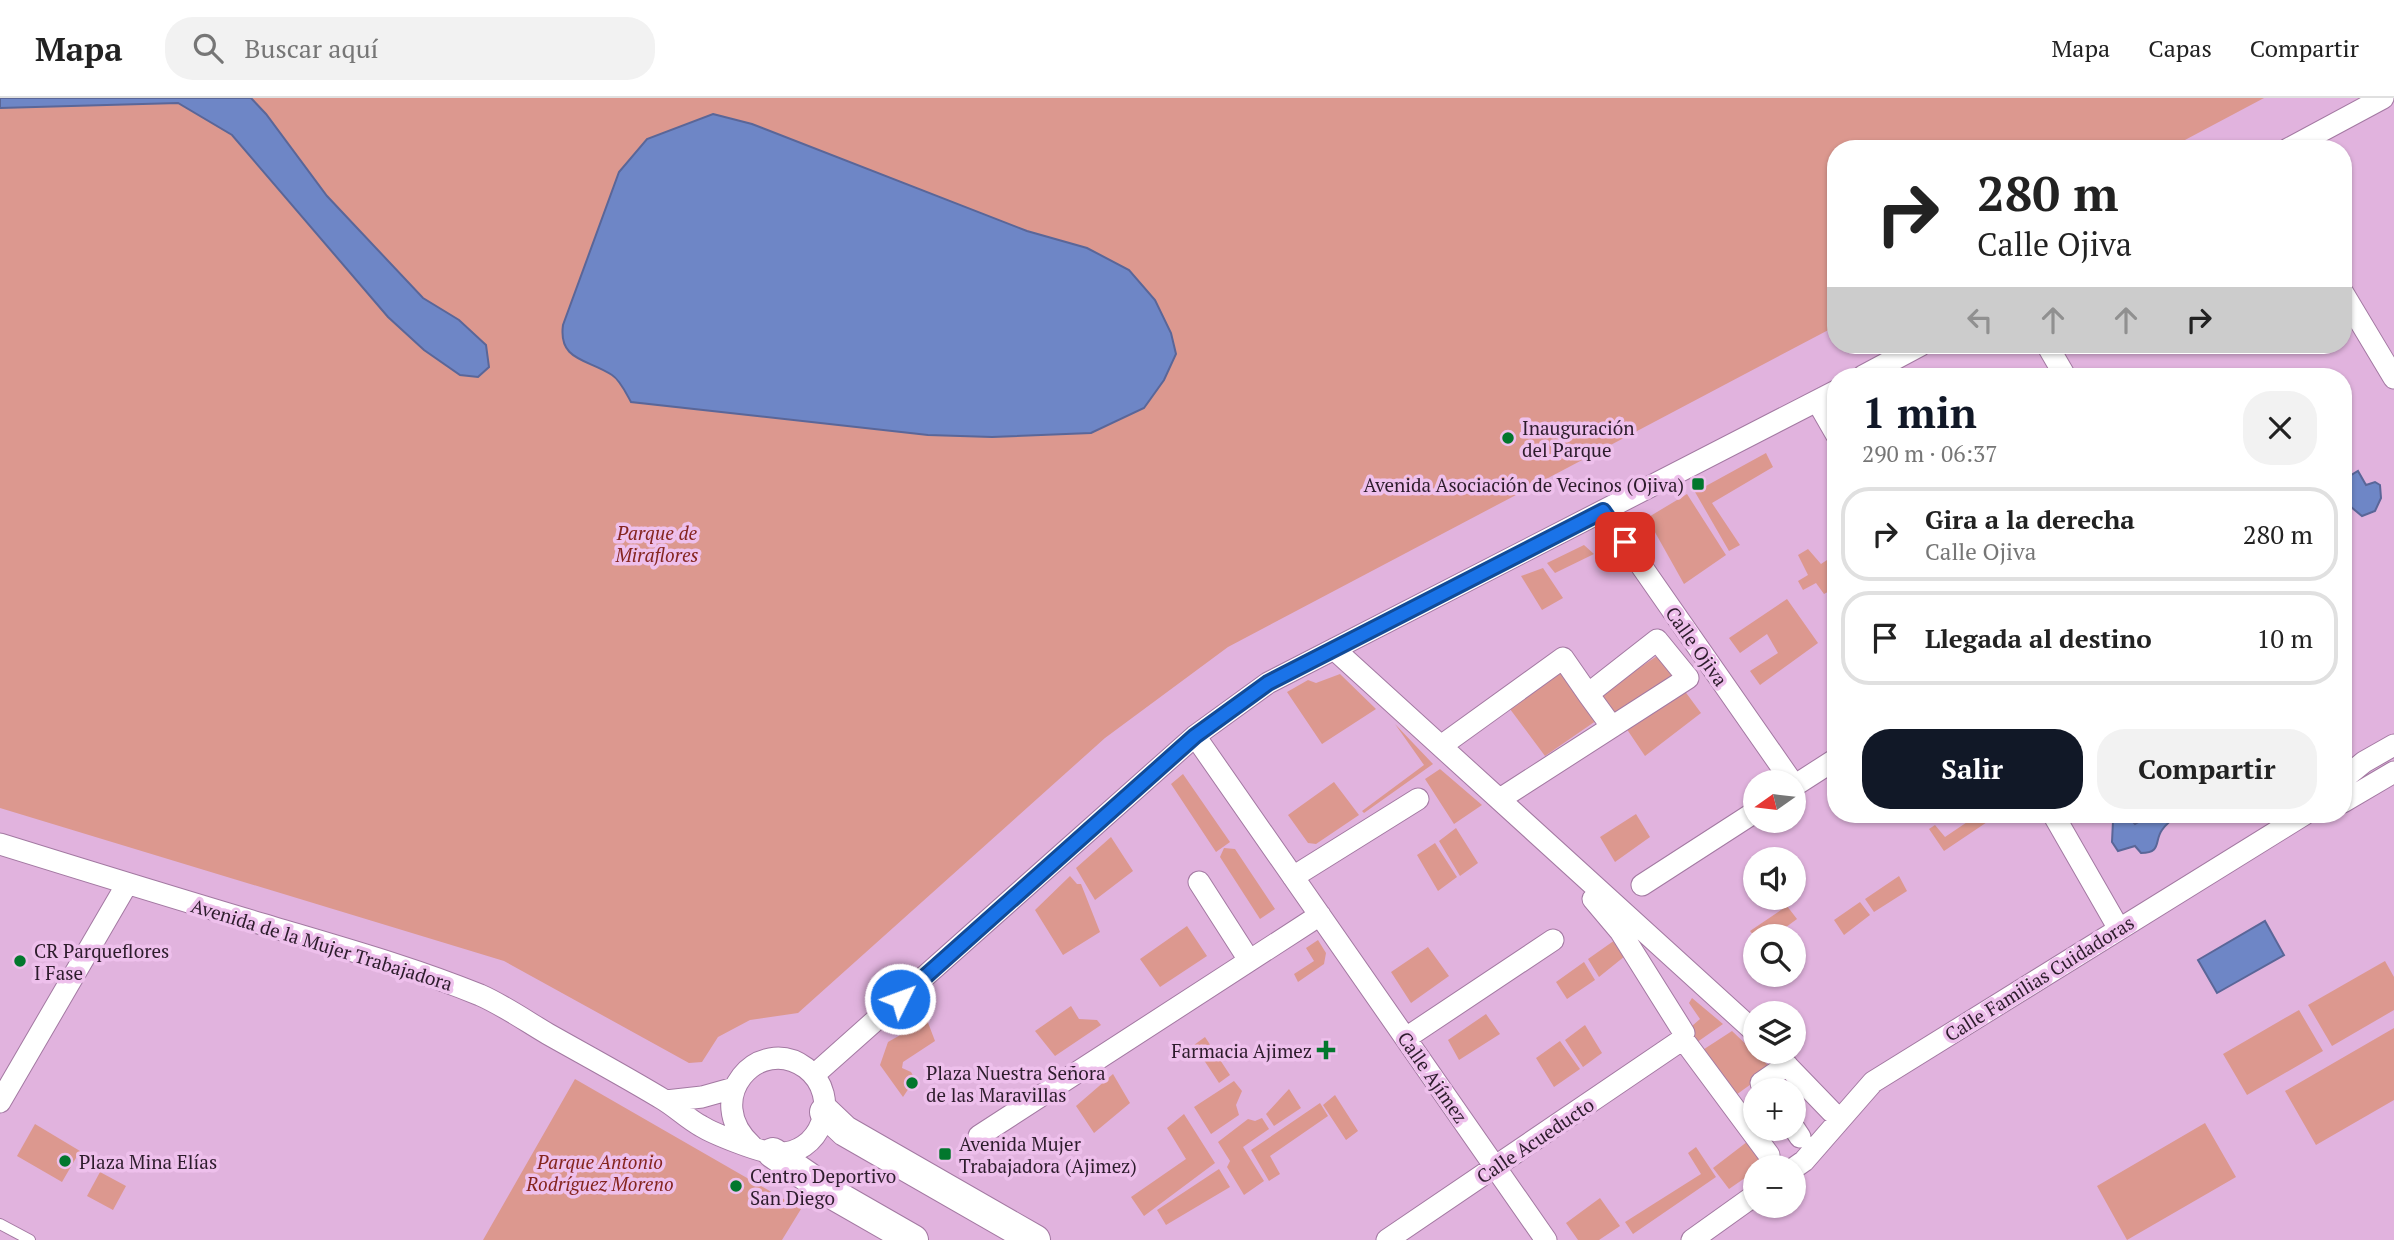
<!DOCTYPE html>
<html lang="es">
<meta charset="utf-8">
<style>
:root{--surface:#fff;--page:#f2f2f2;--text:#222;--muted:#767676;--line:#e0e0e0;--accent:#111827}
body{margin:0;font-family:"PT Serif",serif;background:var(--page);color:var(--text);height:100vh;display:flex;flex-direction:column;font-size:26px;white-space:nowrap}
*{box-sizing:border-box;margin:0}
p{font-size:23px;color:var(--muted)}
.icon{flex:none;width:38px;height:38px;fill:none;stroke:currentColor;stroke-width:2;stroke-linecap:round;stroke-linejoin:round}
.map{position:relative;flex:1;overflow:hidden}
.side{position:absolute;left:1827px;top:270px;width:525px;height:455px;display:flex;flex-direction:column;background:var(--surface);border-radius:28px;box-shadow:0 2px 5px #0004}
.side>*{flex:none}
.hud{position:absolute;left:1827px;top:42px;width:525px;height:214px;border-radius:28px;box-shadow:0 2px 5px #0004;background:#fff;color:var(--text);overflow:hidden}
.needle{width:46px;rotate:256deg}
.controls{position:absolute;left:1743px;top:672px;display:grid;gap:14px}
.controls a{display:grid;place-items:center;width:63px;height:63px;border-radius:50%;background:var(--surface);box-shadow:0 2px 5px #0004;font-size:35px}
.pin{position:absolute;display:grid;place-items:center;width:60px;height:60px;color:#fff;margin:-30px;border-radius:14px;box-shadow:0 4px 10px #0006}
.me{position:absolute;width:77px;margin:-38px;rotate:48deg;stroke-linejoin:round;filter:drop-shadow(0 0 5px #0008)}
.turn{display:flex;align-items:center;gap:24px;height:147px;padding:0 35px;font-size:32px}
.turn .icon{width:91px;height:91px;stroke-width:2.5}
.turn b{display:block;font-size:49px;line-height:60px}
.lanes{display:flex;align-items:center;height:66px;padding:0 35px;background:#0003;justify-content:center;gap:35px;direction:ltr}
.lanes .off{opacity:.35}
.round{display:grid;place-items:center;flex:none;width:74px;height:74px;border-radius:28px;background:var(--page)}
.summary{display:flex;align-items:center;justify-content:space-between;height:119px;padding:0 35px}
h1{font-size:42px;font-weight:800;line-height:52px;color:var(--accent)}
.cta{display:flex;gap:14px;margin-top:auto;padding:14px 35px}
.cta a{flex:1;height:80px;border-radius:28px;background:var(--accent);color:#fff;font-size:28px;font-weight:800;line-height:80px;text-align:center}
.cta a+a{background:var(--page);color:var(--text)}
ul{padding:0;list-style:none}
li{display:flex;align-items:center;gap:21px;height:94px;margin:0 14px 10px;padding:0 21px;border:4px solid var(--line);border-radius:28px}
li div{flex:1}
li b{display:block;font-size:26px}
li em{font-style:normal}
header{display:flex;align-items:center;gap:42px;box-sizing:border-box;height:98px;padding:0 35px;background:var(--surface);border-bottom:2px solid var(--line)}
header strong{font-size:33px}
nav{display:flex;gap:38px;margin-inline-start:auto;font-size:24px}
.search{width:490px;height:63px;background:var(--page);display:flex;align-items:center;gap:18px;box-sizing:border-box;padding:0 24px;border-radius:28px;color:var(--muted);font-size:26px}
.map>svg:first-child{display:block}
.green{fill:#dc988f}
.water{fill:#6e86c6;stroke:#5a6698;stroke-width:2}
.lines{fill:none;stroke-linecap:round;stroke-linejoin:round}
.lane-casing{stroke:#a379a2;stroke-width:12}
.street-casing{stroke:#a379a2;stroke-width:23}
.secondary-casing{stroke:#a379a2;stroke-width:32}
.lane{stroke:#fff;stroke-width:10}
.street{stroke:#fff;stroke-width:21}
.secondary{stroke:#fff;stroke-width:30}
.route-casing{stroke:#114b97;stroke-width:18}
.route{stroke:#1a73e8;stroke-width:12}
.poi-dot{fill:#02772d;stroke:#eec0ec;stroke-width:2.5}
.labels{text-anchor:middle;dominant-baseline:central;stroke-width:7;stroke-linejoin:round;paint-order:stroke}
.poi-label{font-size:19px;fill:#2d1c2c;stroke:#eec0ec;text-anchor:start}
.park-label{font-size:19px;font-style:italic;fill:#85251f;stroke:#eec0ec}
.street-label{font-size:19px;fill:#2d1c2c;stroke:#eec0ec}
</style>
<header>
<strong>Mapa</strong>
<div class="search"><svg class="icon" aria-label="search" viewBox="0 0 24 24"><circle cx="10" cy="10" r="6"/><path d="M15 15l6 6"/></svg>Buscar aquí</div>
<nav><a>Mapa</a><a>Capas</a><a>Compartir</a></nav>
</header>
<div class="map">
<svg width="2394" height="1142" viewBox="0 0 2394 1142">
<rect width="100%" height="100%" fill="#e1b3de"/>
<path class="green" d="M0,0H2264L2168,51H1836V228L1228,549L1105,640L798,915L750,922L718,939L702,964L689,965L504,863L0,710Z
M1766,355L1773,369L1712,405L1740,447L1729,453L1695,394Z
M1687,396L1726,457L1684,486L1647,420Z
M1584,447L1594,456L1555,475L1547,465Z
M1808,451L1821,466L1836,456V471L1829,476L1835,490L1824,496L1816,485L1803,492L1798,483L1808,477L1798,457Z
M1543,470L1563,500L1542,512L1521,478Z
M1787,501L1818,545L1760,587L1750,573L1778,555L1767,536L1740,555L1729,540Z
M1660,556L1677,581L1617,624L1597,598Z
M1569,568L1603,618L1545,658L1510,611Z
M1340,576L1376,611L1322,646L1287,594L1308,582L1316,585Z
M1681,588L1701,615L1645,658L1624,627Z
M1395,626L1433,666L1364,715L1362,713L1424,667Z
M1440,671L1482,707L1454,726L1425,681Z
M1183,676L1230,744L1216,754L1171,686Z
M1334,684L1359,717L1316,746L1308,745L1288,717Z
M1636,716L1650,739L1615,764L1600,739Z
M1979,716H1999L1944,753L1929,731L1935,727L1945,739Z
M1456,730L1478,765L1460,778L1439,743Z
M1111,739L1133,773L1095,802L1076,770Z
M1435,745L1457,779L1438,793L1417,757Z
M1224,750L1235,751L1275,811L1260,821L1220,759Z
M1070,778L1077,786H1081L1100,834L1063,857L1035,812Z
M1899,778L1907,793L1874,814L1865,801Z
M1860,804L1870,817L1844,837L1834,822Z
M1787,808L1797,821L1774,838L1755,839L1750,833Z
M1187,828L1207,858L1160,889L1140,861Z
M1318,842L1326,855L1324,866L1298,884L1294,876L1314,863L1306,850Z
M1615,842L1625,858L1599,879L1588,861Z
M1428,849L1449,878L1411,905L1391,874Z
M2385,863L2394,879V912L2332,948L2308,907Z
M1584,864L1595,882L1567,901L1556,884Z
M1692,900L1723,926L1693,947L1684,935L1700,921L1689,905Z
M1071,908L1079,921L1097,922L1101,927L1055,958L1035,933Z
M2299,912L2323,953L2247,997L2223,956Z
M1486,916L1500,936L1459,962L1448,942Z
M927,922L935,943L903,964L902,970L911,974L915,981L903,999L880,967L888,944Z
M1585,927L1602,955L1583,969L1565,942Z
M2394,930V1002L2316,1047L2285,993Z
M1732,933L1772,971L1729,1002L1695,957Z
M1205,939L1230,977L1219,985L1194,947Z
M1560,943L1580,971L1554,989L1536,960Z
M1113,976L1130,1005L1094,1035L1076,1008Z
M575,981L801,1111L782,1142H483Z
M1234,983L1242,993L1236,1007L1239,1017L1211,1036L1194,1009Z
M1289,991L1301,1010L1274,1028L1266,1016Z
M1335,997L1358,1033L1346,1042L1323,1007Z
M1320,1005L1328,1018L1270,1058L1280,1076L1269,1083L1251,1052Z
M1184,1016L1215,1065L1144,1118L1131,1099L1186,1061L1167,1030Z
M1262,1020L1269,1031L1243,1049L1264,1083L1244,1097L1227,1069L1230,1063L1218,1044L1248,1021L1255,1023Z
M2205,1025L2236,1079L2127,1142L2097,1088Z
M35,1026L80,1053L62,1084L17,1058Z
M1756,1037L1772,1061L1761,1069H1755V1073L1729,1091L1713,1070Z
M1696,1049L1716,1079L1633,1136L1625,1124L1701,1076L1688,1055Z
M1219,1071L1230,1089L1166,1127L1157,1112Z
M100,1074L126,1088L113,1112L87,1098Z
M1600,1100L1620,1128L1599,1142H1578L1566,1125Z"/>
<path class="water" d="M0,0H251L266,16L327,98L423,200L459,222L486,247L489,269L478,279L460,277L424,252L388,219L232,37L178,5L0,10Z
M713,16L752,26L1027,133L1087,150L1129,172L1155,202L1171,235L1176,256L1164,282L1144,310L1091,335L992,339L928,337L631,304C626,295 620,282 612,277C588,261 558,263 563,227L619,74L647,41Z
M2358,373L2366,387L2375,384L2380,387L2381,400L2375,413L2362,418L2351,409L2343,413V382Z
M2125,716L2135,726L2142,722V716H2180C2174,720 2166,726 2162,732C2154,743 2162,755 2141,755L2135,748L2118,753L2112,744L2113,723Z
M2265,823L2284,857L2217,895L2198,862Z"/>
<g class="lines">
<defs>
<path id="lane" d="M0,1126L30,1142"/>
<path id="street" d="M2288,51L2383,0
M2343,195L2394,280
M2047,247L2065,278
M1863,278L1921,247
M1817,303L1836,336
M1603,413L1792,684
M1334,551L1755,934
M1195,638L1546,1142
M1441,648L1563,560L1588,596
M2343,681L2364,664L2394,647
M1794,688L1836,661
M1500,701L1688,580L1657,542L1588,596L1612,629
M2343,704L2394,674
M2053,716L2119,831
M0,746C87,773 174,800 262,826C335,848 409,868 480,897C503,907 526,923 548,936C587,958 626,979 664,1002C677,1010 688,1021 701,1028C714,1036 759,1054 774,1055C821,1060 843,998 806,970C759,935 700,1001 752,1048
M1293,779L1418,701
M1199,784L1249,862
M1642,787L1755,714
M1593,801L1620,833L1684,935
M1406,940L1553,842
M1774,954L1832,1014
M814,977L1195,638L1268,585L1836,293
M1767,992L1761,985L1787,967
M666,1003L702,999L734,990
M0,1004L127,786
M1794,1030L1800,1039
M979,1038L1320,817
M1794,1070L1804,1063L1873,984L2305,716
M1387,1142L1683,941L1769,1057
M1692,1142L1755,1097"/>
<path id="secondary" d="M825,1014L845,1033L1035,1142
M773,1055L831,1095L913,1142"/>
</defs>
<use href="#lane" class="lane-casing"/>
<use href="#street" class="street-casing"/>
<use href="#secondary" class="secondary-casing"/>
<use href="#lane" class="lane"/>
<use href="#street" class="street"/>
<use href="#secondary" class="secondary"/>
</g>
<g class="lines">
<defs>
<path id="route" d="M900,901L1195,638L1268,585L1603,413L1625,444"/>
</defs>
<use href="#route" class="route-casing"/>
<use href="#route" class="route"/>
</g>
<g class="poi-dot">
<circle cx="1508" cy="340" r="7"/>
<rect x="1691" y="379" width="14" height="14" rx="3.5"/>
<circle cx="20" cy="863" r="7"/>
<path d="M1322.5 941.5h7v7h7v7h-7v7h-7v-7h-7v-7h7z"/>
<circle cx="912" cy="985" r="7"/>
<rect x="938" y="1049" width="14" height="14" rx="3.5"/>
<circle cx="65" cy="1063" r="7"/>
<circle cx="736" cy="1088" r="7"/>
</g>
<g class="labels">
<g class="poi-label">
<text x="1522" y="329">Inauguración<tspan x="1522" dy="22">del Parque</tspan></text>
<text x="1684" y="386" text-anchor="end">Avenida Asociación de Vecinos (Ojiva)</text>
<text x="34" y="852">CR Parqueflores<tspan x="34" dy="22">I Fase</tspan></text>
<text x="1312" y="952" text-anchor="end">Farmacia Ajimez</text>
<text x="926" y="974">Plaza Nuestra Señora<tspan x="926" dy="22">de las Maravillas</tspan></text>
<text x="959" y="1045">Avenida Mujer<tspan x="959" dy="22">Trabajadora (Ajimez)</tspan></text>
<text x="79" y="1063">Plaza Mina Elías</text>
<text x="750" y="1077">Centro Deportivo<tspan x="750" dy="22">San Diego</tspan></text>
</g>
<g class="park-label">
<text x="657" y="434">Parque de<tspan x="657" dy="22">Miraflores</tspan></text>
<text x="600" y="1063">Parque Antonio<tspan x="600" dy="22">Rodríguez Moreno</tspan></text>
</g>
<g class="street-label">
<text transform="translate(1697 548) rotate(55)">Calle Ojiva</text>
<text transform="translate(322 846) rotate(17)">Avenida de la Mujer Trabajadora</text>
<text transform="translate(2039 880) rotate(-32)">Calle Familias Cuidadoras</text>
<text transform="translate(1433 979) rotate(55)">Calle Ajímez</text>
<text transform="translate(1535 1042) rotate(-34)">Calle Acueducto</text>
</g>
</g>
</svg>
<div class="controls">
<a><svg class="needle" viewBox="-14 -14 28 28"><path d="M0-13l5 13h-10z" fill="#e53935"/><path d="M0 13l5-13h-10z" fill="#767676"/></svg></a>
<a><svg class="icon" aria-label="sound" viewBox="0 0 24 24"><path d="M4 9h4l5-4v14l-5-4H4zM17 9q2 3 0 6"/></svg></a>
<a><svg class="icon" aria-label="search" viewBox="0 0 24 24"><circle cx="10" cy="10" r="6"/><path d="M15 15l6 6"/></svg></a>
<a><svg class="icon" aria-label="layers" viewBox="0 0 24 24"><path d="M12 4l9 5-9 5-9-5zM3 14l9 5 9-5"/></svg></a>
<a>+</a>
<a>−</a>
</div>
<div class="pin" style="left:1625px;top:444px;background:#d93025"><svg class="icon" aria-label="arrive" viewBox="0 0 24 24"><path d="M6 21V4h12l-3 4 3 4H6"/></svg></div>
<svg class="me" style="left:900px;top:901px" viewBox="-20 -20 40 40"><circle r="17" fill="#1a73e8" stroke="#fff" stroke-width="3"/><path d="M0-11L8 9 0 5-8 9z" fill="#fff"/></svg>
<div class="hud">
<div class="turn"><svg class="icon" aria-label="right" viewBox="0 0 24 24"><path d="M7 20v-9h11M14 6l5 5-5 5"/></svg><div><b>280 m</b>Calle Ojiva</div></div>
<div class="lanes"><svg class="icon off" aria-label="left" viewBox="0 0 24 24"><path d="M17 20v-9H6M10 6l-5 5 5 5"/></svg><svg class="icon off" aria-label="ahead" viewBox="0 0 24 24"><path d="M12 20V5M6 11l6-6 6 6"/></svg><svg class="icon off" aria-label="ahead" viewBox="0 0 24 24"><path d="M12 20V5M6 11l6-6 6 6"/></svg><svg class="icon" aria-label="right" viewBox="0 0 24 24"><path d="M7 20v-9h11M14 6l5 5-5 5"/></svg></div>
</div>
<section class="side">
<div class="summary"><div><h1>1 min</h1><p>290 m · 06:37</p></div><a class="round"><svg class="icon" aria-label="close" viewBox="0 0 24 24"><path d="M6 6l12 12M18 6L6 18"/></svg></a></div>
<ul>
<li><svg class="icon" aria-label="right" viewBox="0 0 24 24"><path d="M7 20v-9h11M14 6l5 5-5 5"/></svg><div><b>Gira a la derecha</b><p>Calle Ojiva</p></div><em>280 m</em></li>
<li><svg class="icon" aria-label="arrive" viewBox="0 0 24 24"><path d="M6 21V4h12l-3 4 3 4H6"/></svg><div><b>Llegada al destino</b></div><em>10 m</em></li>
</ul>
<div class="cta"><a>Salir</a><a>Compartir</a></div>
</section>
</div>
